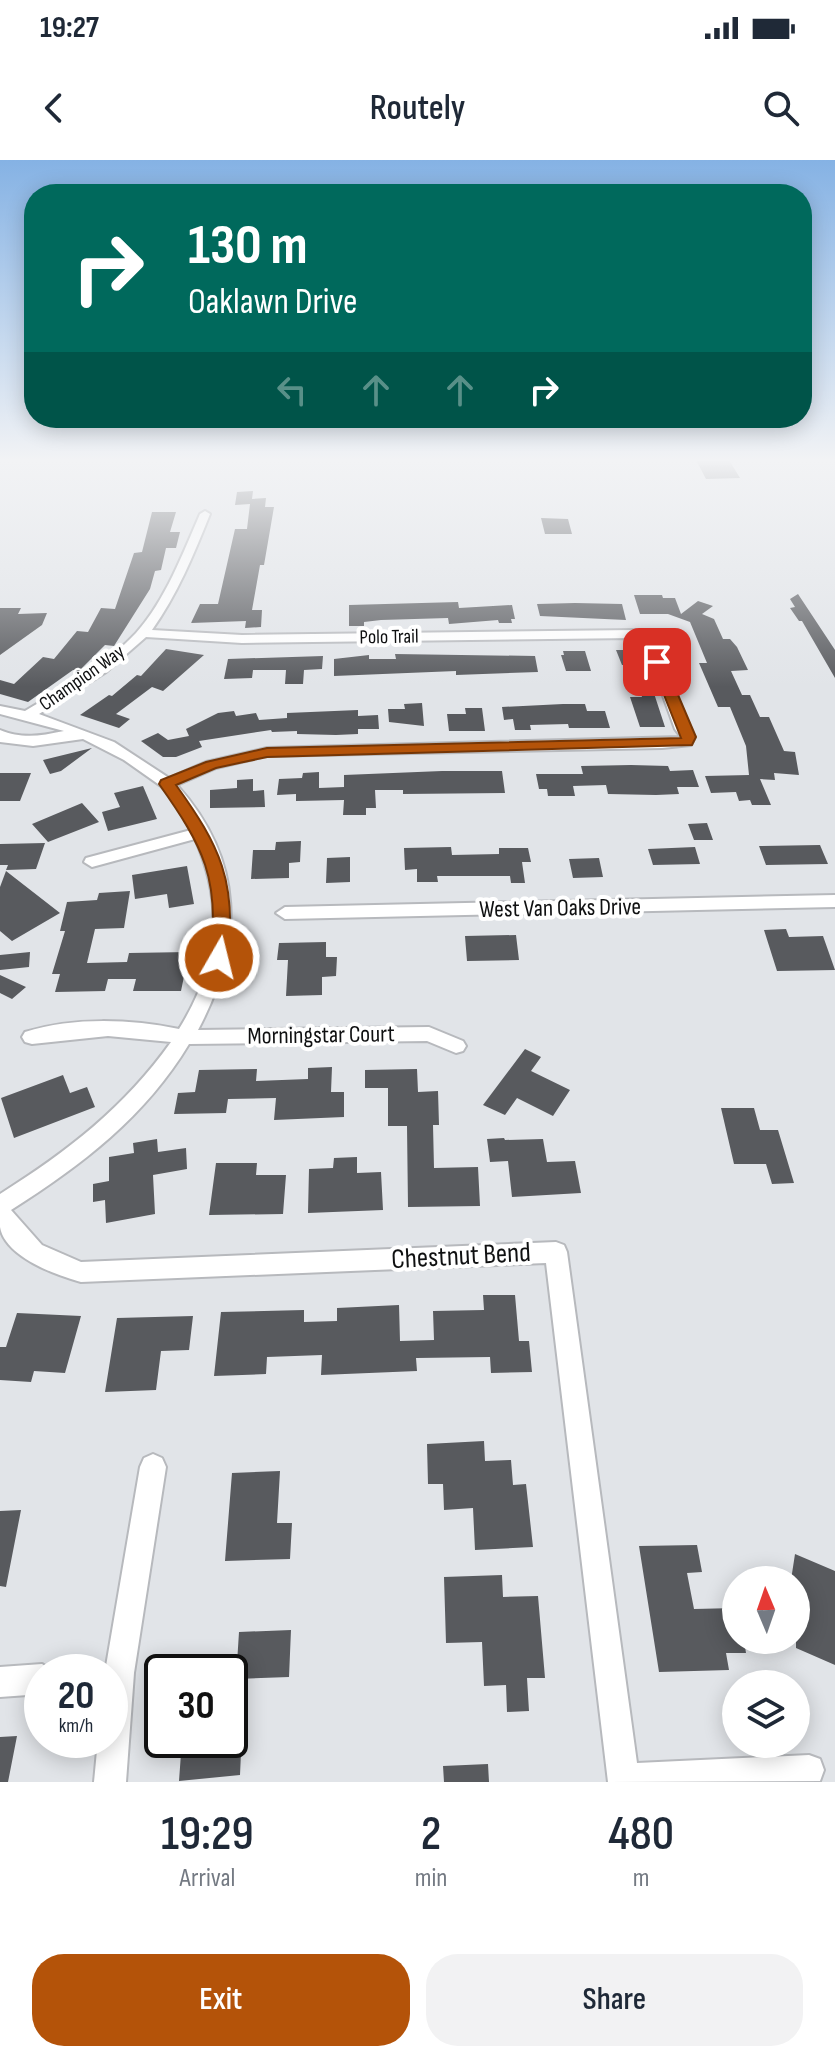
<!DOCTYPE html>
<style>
:root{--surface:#fff;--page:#f2f2f3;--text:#1f2937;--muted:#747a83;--accent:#b45309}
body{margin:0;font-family:"Sofia Sans Condensed",sans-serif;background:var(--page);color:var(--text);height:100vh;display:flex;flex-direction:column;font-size:30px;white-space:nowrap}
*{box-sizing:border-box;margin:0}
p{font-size:26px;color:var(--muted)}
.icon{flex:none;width:44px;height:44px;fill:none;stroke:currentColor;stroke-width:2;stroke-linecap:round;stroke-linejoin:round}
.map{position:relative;height:1622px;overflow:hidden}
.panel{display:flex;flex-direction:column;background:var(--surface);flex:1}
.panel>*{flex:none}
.hud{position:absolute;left:24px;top:24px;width:788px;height:244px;border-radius:32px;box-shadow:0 4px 20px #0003;background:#00695c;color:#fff;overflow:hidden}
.needle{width:52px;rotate:358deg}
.controls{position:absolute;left:722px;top:1406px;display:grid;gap:16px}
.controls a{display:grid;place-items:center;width:88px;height:88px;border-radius:50%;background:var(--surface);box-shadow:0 4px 20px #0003;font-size:40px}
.speed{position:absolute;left:24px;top:1494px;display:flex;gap:16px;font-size:40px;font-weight:700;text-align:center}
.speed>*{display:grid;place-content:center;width:104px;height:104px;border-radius:50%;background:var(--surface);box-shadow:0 4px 20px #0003;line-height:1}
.speed small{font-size:20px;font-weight:400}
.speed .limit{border:4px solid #111;border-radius:12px;background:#fff;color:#111}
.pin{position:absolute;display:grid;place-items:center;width:68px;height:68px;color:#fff;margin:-34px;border-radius:16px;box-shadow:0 4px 12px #0006}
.me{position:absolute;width:88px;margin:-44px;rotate:8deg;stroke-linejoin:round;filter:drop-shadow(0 0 6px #0008)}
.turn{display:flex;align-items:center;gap:28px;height:168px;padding:0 32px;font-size:36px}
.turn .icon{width:104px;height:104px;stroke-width:2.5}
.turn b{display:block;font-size:56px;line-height:68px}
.lanes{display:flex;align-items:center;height:76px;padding:0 32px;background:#0003;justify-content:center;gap:40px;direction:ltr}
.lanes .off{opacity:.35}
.eta{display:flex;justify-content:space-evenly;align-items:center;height:136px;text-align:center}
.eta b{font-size:48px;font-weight:600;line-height:56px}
.button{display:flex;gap:16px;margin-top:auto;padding:16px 32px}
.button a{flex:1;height:92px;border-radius:32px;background:var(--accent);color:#fff;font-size:32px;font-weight:600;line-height:92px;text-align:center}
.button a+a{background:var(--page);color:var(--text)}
.status{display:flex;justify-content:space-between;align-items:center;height:56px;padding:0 40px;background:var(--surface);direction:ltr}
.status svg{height:22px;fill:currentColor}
header{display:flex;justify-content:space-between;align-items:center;height:104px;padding:0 32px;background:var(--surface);font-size:36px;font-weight:600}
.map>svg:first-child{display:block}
.building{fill:#585a5e}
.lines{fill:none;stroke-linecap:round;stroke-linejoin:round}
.minor-casing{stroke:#b7b9bd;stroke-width:4}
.minor{fill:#fff;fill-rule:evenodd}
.route{fill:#b45309;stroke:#753606;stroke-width:2}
.labels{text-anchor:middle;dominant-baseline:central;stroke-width:8;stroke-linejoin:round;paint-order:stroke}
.far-street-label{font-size:20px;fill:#0f1011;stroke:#fff}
.street-label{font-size:24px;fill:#0f1011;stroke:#fff}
.near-street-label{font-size:28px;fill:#0f1011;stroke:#fff}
</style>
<div class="status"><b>19:27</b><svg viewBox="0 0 49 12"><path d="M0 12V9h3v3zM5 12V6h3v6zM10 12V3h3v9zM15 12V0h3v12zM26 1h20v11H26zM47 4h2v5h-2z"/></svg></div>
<header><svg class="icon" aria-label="back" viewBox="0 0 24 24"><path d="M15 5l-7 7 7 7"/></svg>Routely<svg class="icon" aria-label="search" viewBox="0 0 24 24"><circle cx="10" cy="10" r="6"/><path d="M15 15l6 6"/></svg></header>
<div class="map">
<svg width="835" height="1622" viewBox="0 0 835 1622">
<rect width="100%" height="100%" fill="#e1e4e8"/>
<path class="building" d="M696,300H729L740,318L706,319Z
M253,331L252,339L266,338L265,347H274L264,405H260L252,450H262L261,467L245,468L246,461L191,463L200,444H218L235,369H247L250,344L235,345L237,332Z
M152,352H176L170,372H180L176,388H166L161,410L155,411L150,429L114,486L105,485L79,511L73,510L28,542L0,534V520L14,524L43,497L54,499L77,471L88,472L101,448L115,449L134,393L142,392Z
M541,358L568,359L572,374H545Z
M798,434L835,490V518L802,461H799L790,448L795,447L790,439Z
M634,435H662L663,438H675L681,454L698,441L713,446L702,454L714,459L723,479H730L737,487L748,510L731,511L742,535H750L760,557H769L784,591L795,592L799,615L774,613L775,620L760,619L771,645H752L750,640L739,641L736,632L711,633L705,616L749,615L746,586L730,547H718L699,503H707L690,462L668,454H640Z
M458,442L459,448L512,445L515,459H511L512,463H499L498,460L449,464L448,458L381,460L364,462V466H349V445Z
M575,443L622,444L626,460L540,456L537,444Z
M0,448H21L18,454L47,453L42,465L0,495Z
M166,489L204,495L163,531L152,527L116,554L130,559L119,568L80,555L109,535L112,536L137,515L141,516Z
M616,490H636L638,496L645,495L652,515H648L665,567H640L630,537H642L631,505H622Z
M563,491H585L591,511H566L561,495H564Z
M395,494L535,496L538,512L456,515V511L334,516V499L369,495V499H396Z
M323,496L322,509L304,510L303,524H285L286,510H253L252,518L224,519L228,499Z
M422,543L424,566L389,562L388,549H405L404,544Z
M563,544H585L587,551H605L610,568H569L568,564L530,565L531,570H515L513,559L504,560L502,547Z
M465,548H482L485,571H449L447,554H466Z
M358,550V556L378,555L379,569H358V574L336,575L297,574V571L272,572L271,570L199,581L202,587L176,597H163L141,581L158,573L168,580L189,576L186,569L218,553L234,551L236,556L256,553L259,560L287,558V553Z
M92,588L61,611L50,614L43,600Z
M631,605L668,606L670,611L693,610L699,627H677L679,634L656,635L608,634L606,625L573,626L575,636H548L547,629H539L536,614H583L581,606Z
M442,611H502L505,633L403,634V630H375L376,648H366V655H343L344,640L296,641V634L277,635L279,619L302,618L303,613L319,612V628L344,627V615Z
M0,613H31L20,641H0Z
M253,619V631L264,630L265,647L210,648V630L237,628V620Z
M143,626L157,659L108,671L102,652L120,647L114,633Z
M82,643L99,662L48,682L32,664Z
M707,663L713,680H694L688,664Z
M301,681L300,702L289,703V718L251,719L253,690H275L276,682Z
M45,683L36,709L6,710L8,705H0V684Z
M820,685L828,704L766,705L759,686Z
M451,687L452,695L499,694V688H528L531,702H522L525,723H511L510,716H437L438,722H417V709L405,710L404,688Z
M695,687L700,704L653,705L648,689Z
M350,697V722L326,723L327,698Z
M599,698L603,717L573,718L569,699Z
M187,706L194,744L169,748L167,734L135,739L132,715Z
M6,711L60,753L12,781L0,771V727Z
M130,731L124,768L95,769L87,803L127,802L129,793L189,792L181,831H133L136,819H108L105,831L55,832L60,814H52L65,771H60L67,742L97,740L99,733Z
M786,769L789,777L823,776L835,810L777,811L764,770Z
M516,775L519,800L467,801L465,776Z
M326,782V797H337L336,816L322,817V835L286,836L288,800H277L279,783Z
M30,792L29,807L0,810V795Z
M0,815L26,827L12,839L0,833Z
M525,889L541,897L531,911L570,930L553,956L517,938L505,955L483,945Z
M332,907L331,932H344V957L274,960L276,938L228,939L226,953L174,954L178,933L195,932L199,910L257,909L256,921L308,919V908Z
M417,909L418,932L438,931L439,965H433L434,1008L478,1007L480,1046L408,1047L407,966H388V928H365V910Z
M63,915L70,933L87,927L95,947L14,978L1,938Z
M721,948H754L760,970H778L794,1023L772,1024L766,1004H734Z
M504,978L505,980L543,979L547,1002L575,1001L581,1033L512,1037L508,1001L490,1002L487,979Z
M157,979L158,992L186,988L187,1009L153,1015L155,1054L106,1063L105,1040L93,1042V1024L109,1021V997L134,993L133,983Z
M357,997V1013L381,1012L383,1050L308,1053L309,1009L333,1008L334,998Z
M216,1003H257L256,1015H286L283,1054L209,1055Z
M483,1135H515L519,1181H529L532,1212L491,1213L490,1197L416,1198L417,1211L321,1215L322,1195L267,1197L266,1214L214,1216L221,1152L304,1150V1162L337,1161V1148L399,1145L400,1181L434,1180L433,1151L484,1150Z
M17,1153L81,1156L65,1213L34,1211L31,1222L0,1220V1187H6Z
M193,1156L189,1190L161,1191L156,1230L105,1232L117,1158Z
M484,1281L485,1301L511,1300L513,1325L526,1324L533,1387L475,1390L473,1348L444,1350L443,1324H428L427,1284Z
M280,1311L277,1363H292L290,1399L225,1401L232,1313Z
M21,1350L6,1427L0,1426V1351Z
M697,1385L702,1412L687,1413L694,1449L736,1448V1480H744L746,1493H726L729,1510L659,1512L639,1386Z
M795,1394L835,1411V1505L796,1488V1420H791Z
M502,1415L503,1437L538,1436L545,1518H527L529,1551L507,1552L506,1525L484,1526L482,1482L446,1483L444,1417Z
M291,1470L289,1517L236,1519L239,1472Z
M244,1525L240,1615L179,1621L182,1580H230V1526Z
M17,1576L8,1622H0V1577Z
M488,1604L489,1622H444L443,1606Z"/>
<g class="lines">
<defs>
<path id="minor" d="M205,351L210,354C194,394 177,435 152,470L242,475L635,470L656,481L689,568L695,577L691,585L662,588L267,596L216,608L177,625C245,701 244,783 198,870L429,867L463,881L466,886L463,891L456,893L427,881L189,884C145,957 82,1005 11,1050L42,1085L81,1102L556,1082L564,1085L567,1092L637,1603L809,1595L820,1599L824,1610L820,1621L608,1622L546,1103L81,1122C56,1115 5,1097 0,1067C0,1056 0,1045 0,1034C67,992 125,947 171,882L108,876L32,884L25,882L22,877L25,872C73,857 130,859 179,869C218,806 225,747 195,679L92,707L84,702L86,698L191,670L175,642L161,626L124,600L83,579L33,586L0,582V570C22,579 40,576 64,571L0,554V546L25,551C63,528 105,506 136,473C165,441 183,393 200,354ZM146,477L242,483L633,478L644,483L675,569L681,577L267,588L206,602L169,618L114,582L39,554L106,512Z
M835,735V747L285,759L276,753L285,747Z
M153,1294L162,1298L166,1307L134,1513L126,1622H94L98,1580H110V1512H105L140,1307L144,1298Z
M42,1504L54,1512H42V1534L0,1537V1507Z"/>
</defs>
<use href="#minor" class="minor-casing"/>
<use href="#minor" class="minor"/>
</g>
<linearGradient id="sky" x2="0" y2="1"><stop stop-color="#85b2e4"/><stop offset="0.57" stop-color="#f2f3f5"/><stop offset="1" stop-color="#f2f3f5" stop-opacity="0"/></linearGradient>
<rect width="835" height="527" fill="url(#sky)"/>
<path class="route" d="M657,498L664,502L696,577L692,585L267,597L216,608L176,625C220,686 237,722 228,798L225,803H212L210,798C221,720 203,686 159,624L161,620L206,602L267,588L681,578L651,502Z"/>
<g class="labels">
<g class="far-street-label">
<text transform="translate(389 477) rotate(-1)">Polo Trail</text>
<text transform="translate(82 518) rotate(-35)">Champion Way</text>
</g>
<g class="street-label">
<text transform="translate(560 748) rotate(-1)">West Van Oaks Drive</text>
<text transform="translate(321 875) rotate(-1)">Morningstar Court</text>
</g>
<g class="near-street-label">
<text transform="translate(461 1096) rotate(-3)">Chestnut Bend</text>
</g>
</g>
</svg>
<div class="controls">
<a><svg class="needle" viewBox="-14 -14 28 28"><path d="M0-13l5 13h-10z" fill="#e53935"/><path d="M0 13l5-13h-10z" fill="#747a83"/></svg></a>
<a><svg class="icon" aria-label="layers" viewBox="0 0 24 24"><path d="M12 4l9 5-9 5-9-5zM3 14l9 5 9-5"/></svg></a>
</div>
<div class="speed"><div>20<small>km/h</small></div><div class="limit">30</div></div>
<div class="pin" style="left:657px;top:502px;background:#d93025"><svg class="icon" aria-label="arrive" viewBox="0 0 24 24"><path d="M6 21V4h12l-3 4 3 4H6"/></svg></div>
<svg class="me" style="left:219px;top:798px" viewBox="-20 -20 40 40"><circle r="17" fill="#b45309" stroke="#fff" stroke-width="3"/><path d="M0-11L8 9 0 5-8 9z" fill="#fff"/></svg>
<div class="hud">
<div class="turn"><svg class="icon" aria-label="right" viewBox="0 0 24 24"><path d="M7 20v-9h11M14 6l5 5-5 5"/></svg><div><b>130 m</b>Oaklawn Drive</div></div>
<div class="lanes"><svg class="icon off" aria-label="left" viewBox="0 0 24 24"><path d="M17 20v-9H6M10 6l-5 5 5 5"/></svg><svg class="icon off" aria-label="ahead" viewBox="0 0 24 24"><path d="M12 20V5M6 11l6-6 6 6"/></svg><svg class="icon off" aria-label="ahead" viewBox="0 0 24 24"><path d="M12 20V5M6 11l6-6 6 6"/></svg><svg class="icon" aria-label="right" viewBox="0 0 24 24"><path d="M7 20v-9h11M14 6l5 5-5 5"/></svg></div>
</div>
</div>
<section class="panel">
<div class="eta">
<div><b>19:29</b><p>Arrival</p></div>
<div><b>2</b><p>min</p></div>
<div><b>480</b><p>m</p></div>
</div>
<div class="button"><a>Exit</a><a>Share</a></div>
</section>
